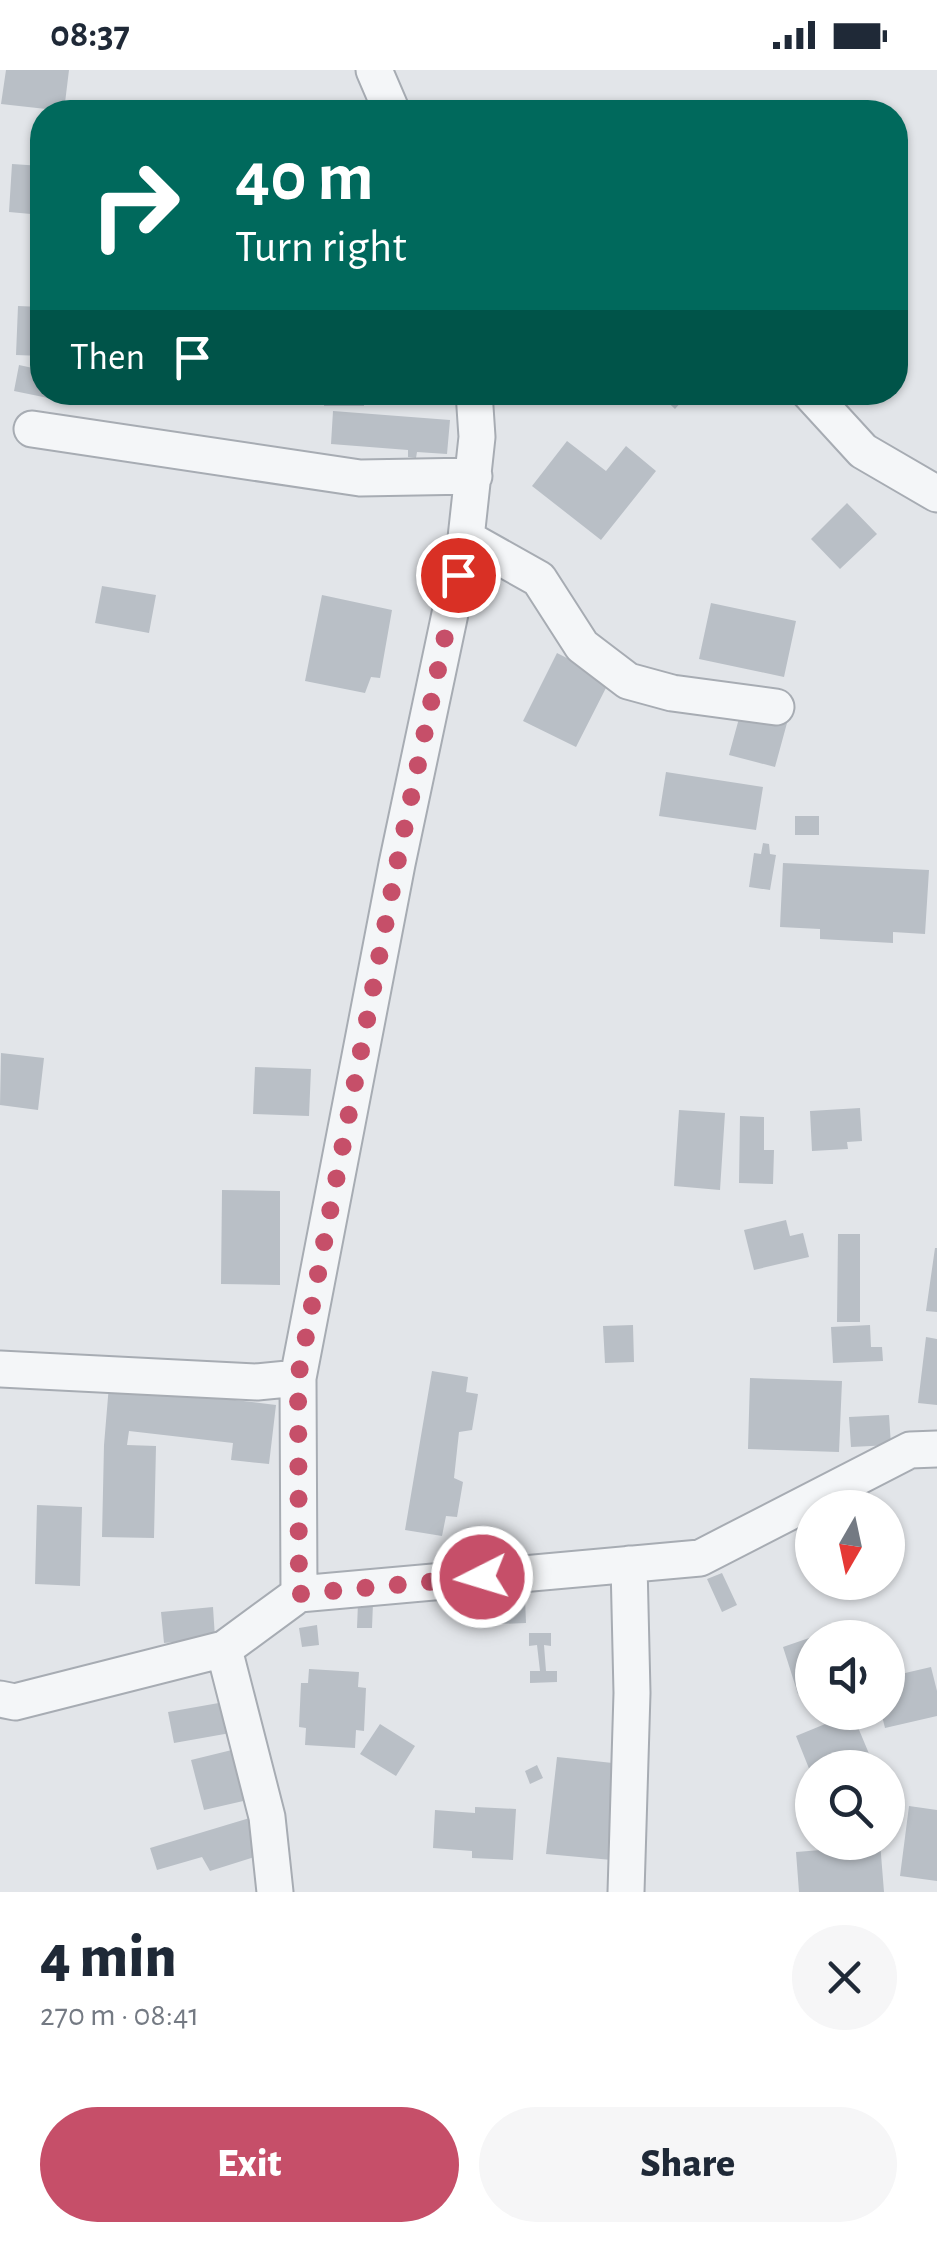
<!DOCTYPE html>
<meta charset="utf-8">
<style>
:root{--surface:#fff;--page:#f6f6f7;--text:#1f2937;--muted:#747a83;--accent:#c64f69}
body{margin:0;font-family:"Alegreya Sans",sans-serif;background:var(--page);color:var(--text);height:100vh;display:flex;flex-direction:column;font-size:38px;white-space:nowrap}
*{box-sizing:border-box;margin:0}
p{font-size:32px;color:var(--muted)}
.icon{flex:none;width:55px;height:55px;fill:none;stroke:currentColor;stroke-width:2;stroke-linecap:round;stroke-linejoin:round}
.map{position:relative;height:1822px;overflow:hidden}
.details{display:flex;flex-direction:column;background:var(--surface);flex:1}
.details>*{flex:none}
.hud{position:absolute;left:30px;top:30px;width:878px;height:305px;border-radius:40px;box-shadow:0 2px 8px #0004;background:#00695c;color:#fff;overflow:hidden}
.needle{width:65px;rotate:189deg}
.tools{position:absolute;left:795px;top:1420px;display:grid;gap:20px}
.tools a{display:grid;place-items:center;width:110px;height:110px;border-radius:50%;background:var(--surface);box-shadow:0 2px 8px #0004;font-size:50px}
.pin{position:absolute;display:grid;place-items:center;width:85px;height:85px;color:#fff;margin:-42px;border:5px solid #fff;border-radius:50%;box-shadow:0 2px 10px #0007}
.me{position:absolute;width:110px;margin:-55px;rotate:265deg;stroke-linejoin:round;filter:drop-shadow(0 0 8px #0008)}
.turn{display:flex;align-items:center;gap:35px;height:210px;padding:0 40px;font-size:45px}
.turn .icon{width:130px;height:130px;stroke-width:2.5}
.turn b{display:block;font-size:70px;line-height:85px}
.then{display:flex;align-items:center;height:95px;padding:0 40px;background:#0003;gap:20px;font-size:38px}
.round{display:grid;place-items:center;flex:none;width:105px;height:105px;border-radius:52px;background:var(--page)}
.summary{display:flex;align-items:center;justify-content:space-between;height:170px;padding:0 40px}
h1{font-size:60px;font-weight:800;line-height:75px}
.button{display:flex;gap:20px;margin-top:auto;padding:20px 40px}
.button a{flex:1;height:115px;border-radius:60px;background:var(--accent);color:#fff;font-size:40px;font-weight:800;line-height:115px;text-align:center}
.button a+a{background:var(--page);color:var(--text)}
.status{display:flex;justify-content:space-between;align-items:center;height:70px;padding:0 50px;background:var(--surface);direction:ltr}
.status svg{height:28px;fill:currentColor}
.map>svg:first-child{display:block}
.building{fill:#b9bfc6}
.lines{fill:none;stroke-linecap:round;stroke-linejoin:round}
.minor-casing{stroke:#a7acb3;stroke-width:39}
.minor{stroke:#f4f6f8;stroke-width:35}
.route{stroke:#c64f69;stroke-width:18;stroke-dasharray:0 32.4}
</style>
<div class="status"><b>08:37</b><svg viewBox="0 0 49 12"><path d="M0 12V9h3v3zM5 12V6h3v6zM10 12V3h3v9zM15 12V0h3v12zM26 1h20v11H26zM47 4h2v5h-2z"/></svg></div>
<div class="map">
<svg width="937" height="1822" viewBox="0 0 937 1822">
<rect width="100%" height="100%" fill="#e2e5e9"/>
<path class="building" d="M6,0H69L64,41L1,34Z
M12,94L42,96V145L9,142Z
M18,236L42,237V286L16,285Z
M19,295L42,300V322H54L53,329L14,321Z
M325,322H364V336H324Z
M657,322H690L675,339Z
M333,341L450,350L447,384L417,382L416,388L408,387V380L331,374Z
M567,371L606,401L626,376L656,401L601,470L532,416Z
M847,433L877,464L840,499L811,469Z
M102,516L156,525L149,563L95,553Z
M322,525L392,540L380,608L371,607L365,623L305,611Z
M711,533L796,551L784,607L699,589Z
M557,583L610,610L576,677L523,651Z
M741,641L787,653L775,697L729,685Z
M666,702L763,717L756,760L659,746Z
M795,746H819V765H795Z
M763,773L769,774L770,784L776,785L770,820L749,817L754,783L761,784Z
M783,793L929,800L925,864L893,862V873L820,869V859L780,857Z
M1,983L44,988L38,1040L0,1035Z
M255,997L311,999L309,1046L253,1044Z
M860,1038L862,1071L847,1072L848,1079L812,1081L810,1041Z
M679,1040L725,1043L720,1120L674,1116Z
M740,1046L764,1047V1080H774L773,1114L739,1113Z
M222,1120L280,1121V1215L221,1214Z
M786,1150L790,1166L803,1163L809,1187L754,1200L744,1160Z
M838,1164H860V1252H837Z
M935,1178H937V1242L926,1241Z
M633,1255L634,1292L605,1293L603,1256Z
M870,1255L871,1277H882L883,1291L833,1293L831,1257Z
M926,1267L937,1269V1335L918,1333Z
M432,1301L468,1307L466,1322L478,1324L472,1360L459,1362L454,1408L463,1412L457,1447L446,1446L442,1466L405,1460Z
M750,1308L842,1311L839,1382L748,1379Z
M109,1315L276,1335L269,1394L231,1390L233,1373L129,1361L127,1375L156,1376L154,1468L102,1467L104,1375Z
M889,1345L891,1375L851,1377L849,1347Z
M37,1435L82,1437L80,1516L35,1514Z
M722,1503L737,1535L722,1542L707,1509Z
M498,1528H525L526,1553L499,1554Z
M358,1533H373L372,1558H357Z
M213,1537L215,1568L164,1573L161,1542Z
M862,1551L868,1568H814V1567Z
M317,1555L319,1575L302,1577L299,1558Z
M529,1563H551V1576L544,1575L546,1601H557V1612L530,1613V1601H540L537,1575L529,1576Z
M812,1567V1620L798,1624L783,1577Z
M931,1597L937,1621V1646L885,1658L881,1642H888V1607Z
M309,1599L359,1602L358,1617L366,1618L364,1661L356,1660L355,1678L305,1675L306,1658L299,1657L301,1613H308Z
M230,1631L236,1662L174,1673L168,1642Z
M852,1643L875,1698H812V1706L796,1666Z
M380,1654L415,1676L396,1706L360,1684Z
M240,1678L252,1729L204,1740L191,1690Z
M557,1687L622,1694L612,1790L546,1784Z
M537,1695L543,1708L530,1714L525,1701Z
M909,1736L937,1740V1811L900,1806Z
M475,1737L516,1739L513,1790L472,1788V1781L433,1778L435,1740L475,1743Z
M253,1747L264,1784L210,1801L202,1787L157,1800L150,1778Z
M821,1772H880L884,1822H799L796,1782L821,1780Z"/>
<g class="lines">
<defs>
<path id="minor" d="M374,0L392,42
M809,322L863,381L937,424
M32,359L360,408L474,406
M466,468L539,509L582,576L628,611L672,623L776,637
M0,1299L257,1312L298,1308
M299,1524L298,1308L397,794L466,468L477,367L474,322
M224,1579L267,1747L275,1822
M0,1629L15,1632L224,1579L299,1524L700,1488L910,1380L937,1379
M626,1822L632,1623L629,1494"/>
</defs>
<use href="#minor" class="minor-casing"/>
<use href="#minor" class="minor"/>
</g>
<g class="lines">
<path class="route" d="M458,505L397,794L298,1308L299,1524L482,1507"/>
</g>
</svg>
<div class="tools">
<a><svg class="needle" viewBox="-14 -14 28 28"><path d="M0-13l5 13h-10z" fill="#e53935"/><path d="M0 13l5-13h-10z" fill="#747a83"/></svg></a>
<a><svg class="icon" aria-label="sound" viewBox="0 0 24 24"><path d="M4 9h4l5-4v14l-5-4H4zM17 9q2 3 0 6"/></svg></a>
<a><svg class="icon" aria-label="search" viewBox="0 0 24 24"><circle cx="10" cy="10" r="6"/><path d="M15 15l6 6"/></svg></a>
</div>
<div class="pin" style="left:458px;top:505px;background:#d93025"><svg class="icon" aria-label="arrive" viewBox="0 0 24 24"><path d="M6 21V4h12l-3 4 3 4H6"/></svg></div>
<svg class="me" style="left:482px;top:1507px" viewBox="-20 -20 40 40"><circle r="17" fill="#c64f69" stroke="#fff" stroke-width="3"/><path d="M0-11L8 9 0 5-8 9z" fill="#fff"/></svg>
<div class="hud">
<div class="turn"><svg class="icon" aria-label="right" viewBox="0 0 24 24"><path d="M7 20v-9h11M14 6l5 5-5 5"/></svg><div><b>40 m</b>Turn right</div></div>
<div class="then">Then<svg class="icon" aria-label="arrive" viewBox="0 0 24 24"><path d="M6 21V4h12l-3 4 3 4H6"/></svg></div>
</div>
</div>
<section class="details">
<div class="summary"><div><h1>4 min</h1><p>270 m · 08:41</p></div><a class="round"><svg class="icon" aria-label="close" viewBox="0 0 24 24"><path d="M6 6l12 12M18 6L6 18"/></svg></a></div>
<div class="button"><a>Exit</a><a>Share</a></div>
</section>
